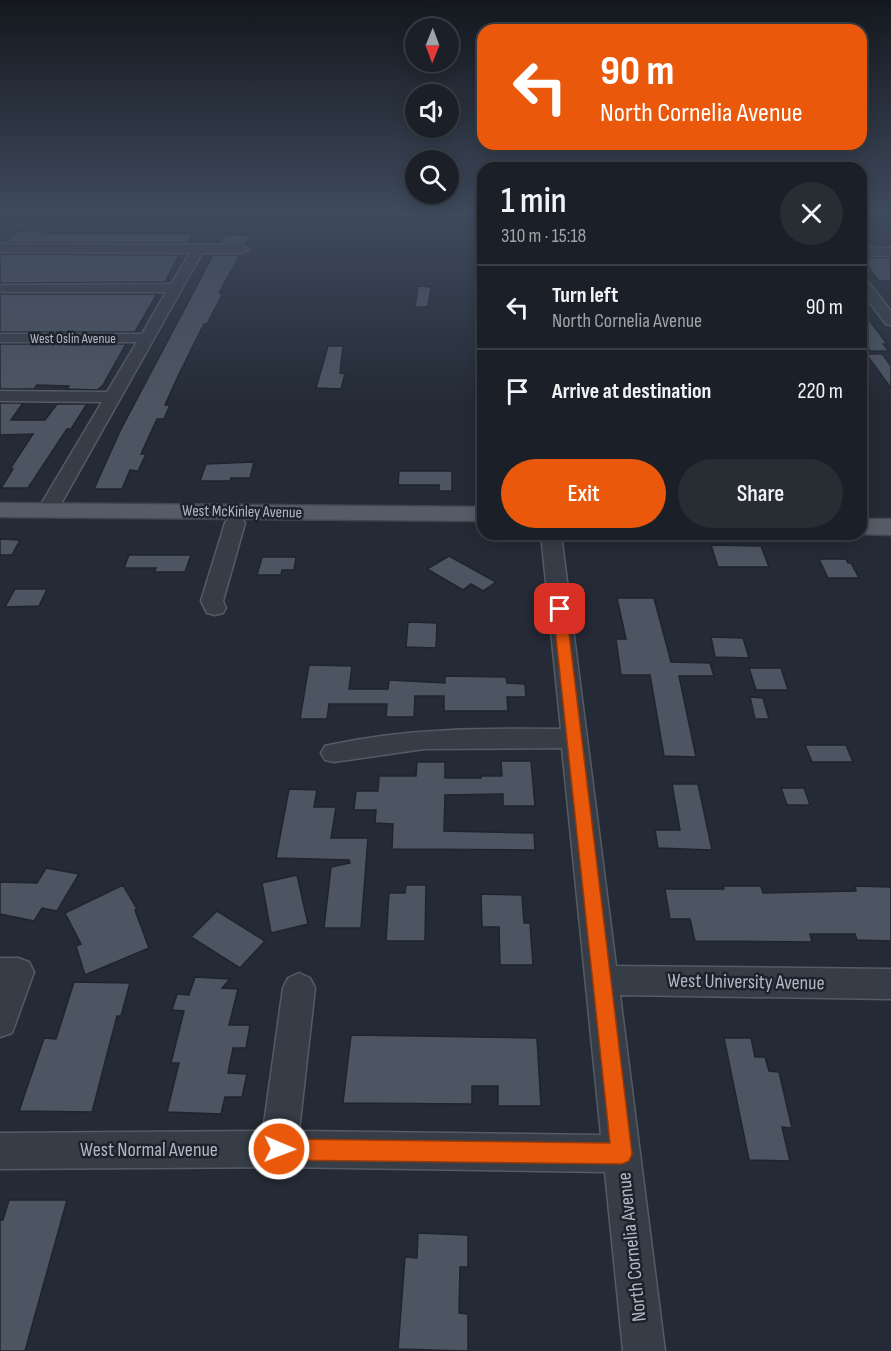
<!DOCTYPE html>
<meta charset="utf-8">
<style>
:root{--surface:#1b2028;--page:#282d34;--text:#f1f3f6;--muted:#a0a3a8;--line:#393e45;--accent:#ea580c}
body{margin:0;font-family:"Sofia Sans Condensed",sans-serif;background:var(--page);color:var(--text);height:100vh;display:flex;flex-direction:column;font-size:22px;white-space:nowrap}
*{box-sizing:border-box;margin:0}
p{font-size:20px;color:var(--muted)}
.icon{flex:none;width:33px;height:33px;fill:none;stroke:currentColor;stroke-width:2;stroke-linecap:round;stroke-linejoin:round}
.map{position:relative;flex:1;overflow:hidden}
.drawer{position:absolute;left:477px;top:162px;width:390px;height:378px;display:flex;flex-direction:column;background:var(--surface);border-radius:18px;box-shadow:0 3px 15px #0003,0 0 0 2px var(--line)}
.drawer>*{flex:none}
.guide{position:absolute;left:477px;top:24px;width:390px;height:126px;border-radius:18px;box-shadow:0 3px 15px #0003,0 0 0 2px var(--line);background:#ea580c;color:#fff;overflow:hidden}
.needle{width:39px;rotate:181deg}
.buttons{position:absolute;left:405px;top:18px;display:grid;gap:12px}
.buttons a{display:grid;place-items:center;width:54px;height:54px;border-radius:50%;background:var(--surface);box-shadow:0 3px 15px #0003,0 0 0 2px var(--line);font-size:30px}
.pin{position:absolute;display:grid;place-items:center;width:51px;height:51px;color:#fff;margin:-26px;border-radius:12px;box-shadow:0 3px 9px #0006}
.me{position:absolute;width:66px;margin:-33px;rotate:91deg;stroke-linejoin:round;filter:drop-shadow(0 0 4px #0008)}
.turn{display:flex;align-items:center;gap:21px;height:126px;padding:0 24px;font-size:27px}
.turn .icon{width:78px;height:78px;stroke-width:2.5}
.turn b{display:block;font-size:42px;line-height:51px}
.round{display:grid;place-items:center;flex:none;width:63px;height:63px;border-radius:32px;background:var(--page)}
.overview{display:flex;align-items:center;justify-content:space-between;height:102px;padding:0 24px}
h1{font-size:36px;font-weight:600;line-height:45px}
.button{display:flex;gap:12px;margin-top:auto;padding:12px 24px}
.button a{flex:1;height:69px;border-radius:36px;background:var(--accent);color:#fff;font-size:24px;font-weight:600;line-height:69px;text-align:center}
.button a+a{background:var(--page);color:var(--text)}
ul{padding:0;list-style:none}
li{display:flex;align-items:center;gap:18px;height:84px;padding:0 24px;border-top:2px solid var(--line)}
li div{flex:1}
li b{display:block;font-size:22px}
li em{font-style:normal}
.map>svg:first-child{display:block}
.building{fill:#4d5562;stroke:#1f242e;stroke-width:1.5}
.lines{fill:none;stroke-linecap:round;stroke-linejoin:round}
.minor-casing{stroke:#555b65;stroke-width:3}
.major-casing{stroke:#404650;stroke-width:3}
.minor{fill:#373d47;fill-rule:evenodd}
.major{fill:#555c67;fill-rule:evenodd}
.route{fill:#ea580c;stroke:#983908;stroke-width:1.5}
.labels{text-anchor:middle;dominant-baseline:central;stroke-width:5;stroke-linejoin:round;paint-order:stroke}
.far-street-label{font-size:14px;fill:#b2b8c3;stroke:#1d222c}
.street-label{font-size:16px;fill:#b2b8c3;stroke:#1d222c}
.near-street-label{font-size:20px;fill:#b2b8c3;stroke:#1d222c}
</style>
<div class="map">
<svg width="891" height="1351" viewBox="0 0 891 1351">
<rect width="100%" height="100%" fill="#242b36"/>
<path class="building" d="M17,231L46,232L44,234H193L187,243L6,242Z
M225,235H250L245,244L220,243Z
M0,254L179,255L165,282L0,283Z
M213,255H240L219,293H223L207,324H204L179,374L165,405H170L164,419H157L141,454H146L138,471L130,470L122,489H94L120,431Z
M867,257L890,258L891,281H879L863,260H868Z
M418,286L431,287L428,307H415Z
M0,293L4,294H157L135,332H0Z
M861,309L887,344H883L889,351H870L861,338Z
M0,344H126L103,385L97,390L67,389L69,386L37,385L34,389H0Z
M328,346H343L340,373L345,374L341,389L316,388Z
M866,354H882L891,366V388Z
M0,403H23L11,420H45L57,404H87L71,429H67L28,488H1L13,469H10L33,434L0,435Z
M254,462L250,478H231L230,481H200L206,464Z
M399,471H452V491H439V485H398Z
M0,539L20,540L12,555H0Z
M711,545L761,546L769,567H718Z
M129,555H191L185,572H154L156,568H124Z
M449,556L496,582L483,591L471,584L463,590L427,569Z
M262,557H296L294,570H282L281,575H257Z
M819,559H846L848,563H851L859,578H828Z
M15,589H47L39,606L5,607Z
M617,598H654L671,662L710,663L714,676H679L696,757L664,756L650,675H621L616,639H626Z
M408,622L437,623L436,648L406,647Z
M711,637L743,638L749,658L715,657Z
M309,665L352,666L349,689H388L389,680L445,683V676L506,677L507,683L525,684L526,697H507L508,711H444V696H415L414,717H386L387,704H329L327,719H300Z
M749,668H781L788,690H756Z
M750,697L763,698L769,719H755Z
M805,745H846L853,762H812Z
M501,761H531L535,806H503V794L445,795L444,831L534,833L535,850L392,849L393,824L375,823L376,810H354L356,791H378L379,776H416L417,762H445V778H481V776H502Z
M672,784H698L712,850L658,848L655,830H680Z
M781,788H804L810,805H787Z
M289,789L317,790L314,807H336L331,838H368L361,928H324L331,867L350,863L349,860L276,858Z
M46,868L79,874L57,911L42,908L34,921L0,914V882L37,883Z
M297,875L308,924L271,933L262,883Z
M123,885L137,909L135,910L149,948L85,975L76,946L81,944L65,913Z
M406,885H426L425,941H386L389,893H405Z
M723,886H761L763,893L856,891L855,886L891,887V941L857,940L855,934H810L812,942L695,941L690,919H670L665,889H724Z
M481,894L522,895L524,923H530L533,965H500L499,927H482Z
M217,911L265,941L240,968L191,937Z
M195,977L230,979L222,988L238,989L229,1025H250L246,1048H233L228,1073L247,1074L242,1097H225L221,1114L167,1112L179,1063H171L184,1011L172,1010L177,994L189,995Z
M74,982L130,983L121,1016H117L92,1112L19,1111L44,1038L56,1039Z
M351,1035L537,1038L541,1106H498V1086H472V1104L343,1103Z
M724,1038H751L755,1057H765L769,1071L779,1072L792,1128L782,1127L790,1161L749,1160Z
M9,1200H67L25,1351H0V1220H3Z
M418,1233L468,1235V1267H460L459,1313L468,1314V1351L398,1349L405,1257L417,1258Z"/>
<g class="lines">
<defs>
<path id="minor" d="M0,244L242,245L248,249L242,253H202L57,511L54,515H40L37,511L102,402L0,401V391L107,392L137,342H0V334H142L166,292H4L0,291V285L171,284L190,253L0,252Z
M861,247L891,248V256L861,255Z
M861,278L866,279L891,311V325L886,324L861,291Z
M235,517L242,519L245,523L223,601L226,608L223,613L215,615L207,613L201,601L225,523L228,519Z
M541,534H561L616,966L891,969V999L620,995L665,1351H623L605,1172L279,1167L0,1169V1133L263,1131L283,988L288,978L299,973L310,978L315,988L299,1131L601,1135L562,748L424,749L334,762L325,760L321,753L325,746L334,744C409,728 484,728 561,729Z
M0,958H18L29,962L34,972L12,1033L0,1037Z"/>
<path id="major" d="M0,503L483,507V521L0,517Z
M861,519H891V535L859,534H861Z"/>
</defs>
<use href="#minor" class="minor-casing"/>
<use href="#major" class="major-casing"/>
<use href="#minor" class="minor"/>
<use href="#major" class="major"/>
</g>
<linearGradient id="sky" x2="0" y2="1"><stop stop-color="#14181e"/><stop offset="0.53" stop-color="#3f4a5d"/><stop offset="1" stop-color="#3f4a5d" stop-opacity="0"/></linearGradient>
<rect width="891" height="403" fill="url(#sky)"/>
<path class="route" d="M560,605L566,609L632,1154L629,1161L622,1164L279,1160L271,1157L268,1149L271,1142L279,1139L610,1143L553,609Z"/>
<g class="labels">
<g class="far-street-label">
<text x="73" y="338">West Oslin Avenue</text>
</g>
<g class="street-label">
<text transform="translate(242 512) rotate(1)">West McKinley Avenue</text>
</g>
<g class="near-street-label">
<text transform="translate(746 982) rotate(1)">West University Avenue</text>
<text x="149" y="1150">West Normal Avenue</text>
<text transform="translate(632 1247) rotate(-96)">North Cornelia Avenue</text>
</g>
</g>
</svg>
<div class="buttons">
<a><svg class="needle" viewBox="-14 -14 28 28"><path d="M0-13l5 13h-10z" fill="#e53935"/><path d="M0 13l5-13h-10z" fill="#a0a3a8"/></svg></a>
<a><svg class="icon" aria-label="sound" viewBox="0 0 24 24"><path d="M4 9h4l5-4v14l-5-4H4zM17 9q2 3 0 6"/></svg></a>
<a><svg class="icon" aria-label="search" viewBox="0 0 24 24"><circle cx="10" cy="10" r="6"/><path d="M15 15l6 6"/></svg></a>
</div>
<div class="pin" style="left:560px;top:609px;background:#d93025"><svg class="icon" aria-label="arrive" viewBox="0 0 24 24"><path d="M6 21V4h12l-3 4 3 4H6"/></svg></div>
<svg class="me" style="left:279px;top:1149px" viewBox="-20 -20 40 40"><circle r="17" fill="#ea580c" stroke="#fff" stroke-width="3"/><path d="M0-11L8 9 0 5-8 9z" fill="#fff"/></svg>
<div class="guide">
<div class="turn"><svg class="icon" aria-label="left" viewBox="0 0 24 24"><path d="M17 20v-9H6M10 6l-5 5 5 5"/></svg><div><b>90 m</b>North Cornelia Avenue</div></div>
</div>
<section class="drawer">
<div class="overview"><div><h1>1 min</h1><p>310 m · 15:18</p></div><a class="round"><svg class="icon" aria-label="close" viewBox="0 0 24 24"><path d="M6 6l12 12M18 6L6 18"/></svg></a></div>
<ul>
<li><svg class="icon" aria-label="left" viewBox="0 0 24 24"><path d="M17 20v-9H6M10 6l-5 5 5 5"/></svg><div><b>Turn left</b><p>North Cornelia Avenue</p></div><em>90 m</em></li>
<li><svg class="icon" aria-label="arrive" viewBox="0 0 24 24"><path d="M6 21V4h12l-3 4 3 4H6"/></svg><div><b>Arrive at destination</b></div><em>220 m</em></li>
</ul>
<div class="button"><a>Exit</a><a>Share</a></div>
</section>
</div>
